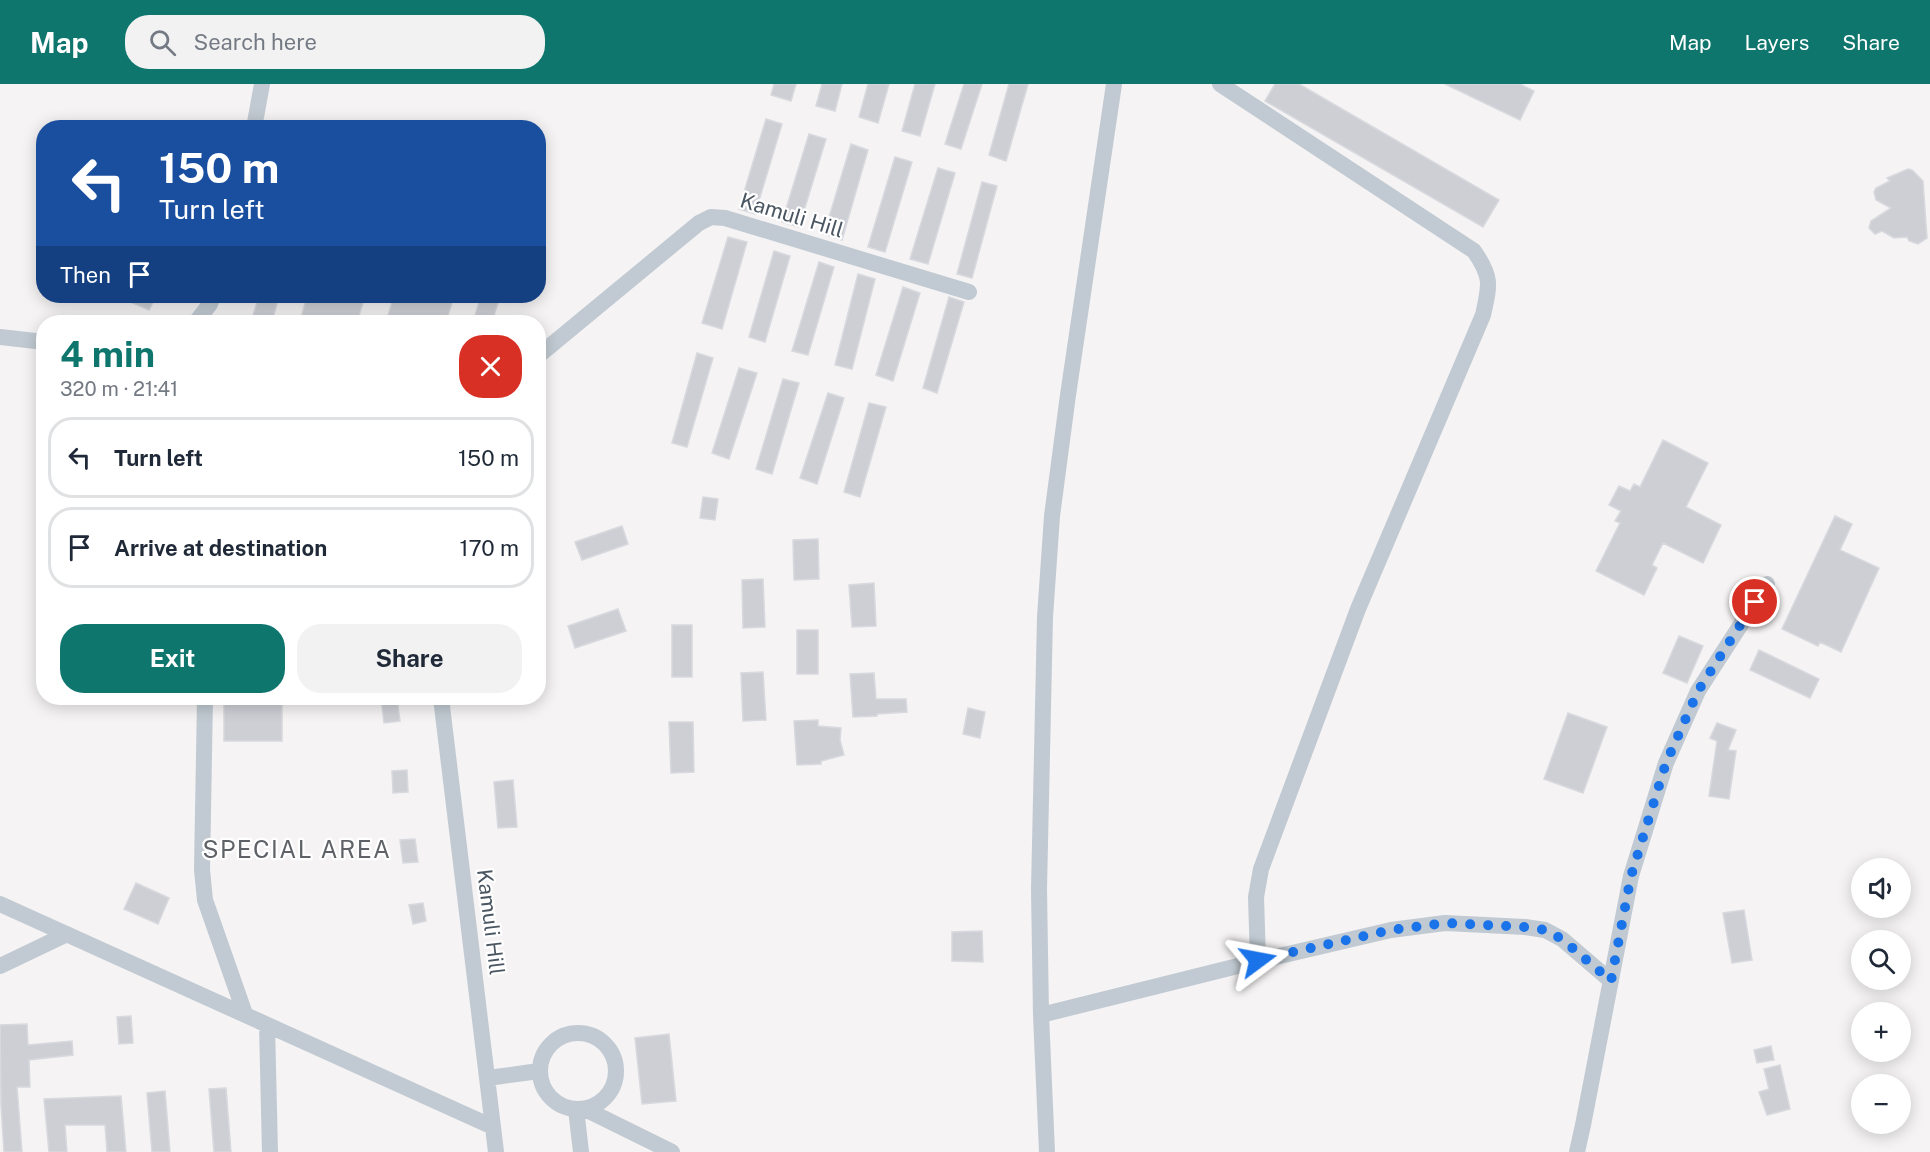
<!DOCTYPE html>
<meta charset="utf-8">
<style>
:root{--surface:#fff;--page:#f2f2f3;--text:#1f2937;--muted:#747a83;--line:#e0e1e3;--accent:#0f766e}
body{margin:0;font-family:"Public Sans",sans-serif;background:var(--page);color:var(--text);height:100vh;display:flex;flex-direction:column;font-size:22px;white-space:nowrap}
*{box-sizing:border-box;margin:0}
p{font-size:20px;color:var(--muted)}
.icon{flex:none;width:33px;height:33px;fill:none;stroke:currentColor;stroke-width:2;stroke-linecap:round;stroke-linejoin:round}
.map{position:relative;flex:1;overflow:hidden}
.details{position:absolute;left:36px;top:231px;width:510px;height:390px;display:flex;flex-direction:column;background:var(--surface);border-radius:24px;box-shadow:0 3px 15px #0003}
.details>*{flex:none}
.hud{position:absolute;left:36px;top:36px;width:510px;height:183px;border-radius:24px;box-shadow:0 3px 15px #0003;background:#1a4fa0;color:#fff;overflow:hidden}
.fabs{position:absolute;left:1851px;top:774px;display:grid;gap:12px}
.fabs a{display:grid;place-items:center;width:60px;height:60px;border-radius:50%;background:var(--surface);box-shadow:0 3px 15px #0003;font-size:30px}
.pin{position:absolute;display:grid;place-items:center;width:51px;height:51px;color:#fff;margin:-26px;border:3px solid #fff;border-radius:50%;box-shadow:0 2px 6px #0007}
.me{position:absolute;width:66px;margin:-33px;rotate:77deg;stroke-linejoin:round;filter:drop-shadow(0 0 4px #0008)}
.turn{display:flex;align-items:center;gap:21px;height:126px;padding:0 24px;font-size:27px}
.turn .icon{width:78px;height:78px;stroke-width:2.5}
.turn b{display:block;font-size:42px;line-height:51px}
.then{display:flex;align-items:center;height:57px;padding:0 24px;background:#0003;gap:12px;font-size:22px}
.round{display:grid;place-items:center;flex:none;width:63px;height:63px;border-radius:24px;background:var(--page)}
.head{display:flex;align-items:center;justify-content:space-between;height:102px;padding:0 24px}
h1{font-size:36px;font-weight:700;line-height:45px;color:var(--accent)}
.cta{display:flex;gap:12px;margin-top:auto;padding:12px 24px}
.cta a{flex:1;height:69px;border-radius:24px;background:var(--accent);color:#fff;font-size:24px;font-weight:700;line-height:69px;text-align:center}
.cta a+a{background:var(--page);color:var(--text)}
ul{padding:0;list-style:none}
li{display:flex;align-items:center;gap:18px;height:81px;margin:0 12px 9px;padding:0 12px;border:3px solid var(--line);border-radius:24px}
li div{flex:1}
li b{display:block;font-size:22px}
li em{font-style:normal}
header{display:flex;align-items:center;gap:36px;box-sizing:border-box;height:84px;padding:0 30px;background:var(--accent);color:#fff}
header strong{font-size:28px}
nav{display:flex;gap:33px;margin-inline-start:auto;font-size:21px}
.search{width:420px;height:54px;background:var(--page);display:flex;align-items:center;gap:15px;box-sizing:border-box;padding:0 21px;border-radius:24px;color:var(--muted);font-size:22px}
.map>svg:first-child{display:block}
.building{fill:#cdcfd5;stroke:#d7d9de;stroke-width:1.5}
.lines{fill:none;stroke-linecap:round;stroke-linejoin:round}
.minor{stroke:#c1cad2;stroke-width:16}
.route{stroke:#1a73e8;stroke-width:10;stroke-dasharray:0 18}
.labels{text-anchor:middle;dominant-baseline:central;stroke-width:4.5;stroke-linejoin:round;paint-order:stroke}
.street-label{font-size:21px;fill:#4a5661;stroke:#fff}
.quarter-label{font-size:24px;letter-spacing:1.5px;fill:#5f6368;stroke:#fff}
</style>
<header>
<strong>Map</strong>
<div class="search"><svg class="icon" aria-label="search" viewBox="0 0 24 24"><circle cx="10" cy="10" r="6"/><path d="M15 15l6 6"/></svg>Search here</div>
<nav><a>Map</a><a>Layers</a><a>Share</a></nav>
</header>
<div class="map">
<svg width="1930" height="1068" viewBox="0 0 1930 1068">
<rect width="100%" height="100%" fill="#f5f3f3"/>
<path class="building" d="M774,0H796L791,17L771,11Z
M822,0H842L835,27L816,22Z
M868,0H889L878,39L859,33Z
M915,0H935L920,52L902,47Z
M964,0H982L961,65L945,60Z
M1009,0H1028L1006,77L989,71Z
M1275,0H1299L1499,116L1483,143L1265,17Z
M1445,0H1520L1534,7L1520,36Z
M766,35L782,40L755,130L739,125Z
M809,50L826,55L799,143L782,138Z
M851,60L868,66L842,156L824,150Z
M895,73L912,78L885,168L868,163Z
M938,84L955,89L928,180L910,175Z
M1908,85L1912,86L1923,97L1927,154L1918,160L1909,157L1907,153L1894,154L1882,147L1875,150L1869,144L1871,137L1891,124L1876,116L1874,108L1876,104L1890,97L1887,94Z
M982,98L997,102L972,194L957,190Z
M728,153L747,158L722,245L702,239Z
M774,167L790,172L765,258L749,253Z
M819,178L834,183L808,271L792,267Z
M858,190L875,195L852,285L835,281Z
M903,203L920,209L893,297L876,291Z
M117,212H156L149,226Z
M259,212H279L272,238H251Z
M307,212H365L357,238H300Z
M394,212H454L446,238H386Z
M481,212H500L492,238H473Z
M949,213L964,218L937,309L923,304Z
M697,269L713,274L687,363L672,359Z
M739,284L757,289L729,375L712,369Z
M783,295L799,299L772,390L756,385Z
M828,309L844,314L817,400L800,394Z
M869,319L886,323L860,413L844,408Z
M1663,356L1708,379L1686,423L1721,441L1703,479L1663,459L1652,481L1657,484L1644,511L1596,487L1620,439L1615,437L1621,427L1609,421L1619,402L1630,407L1634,400L1640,403Z
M703,413L718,415L715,436L700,434Z
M1835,432L1852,440L1840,466L1879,484L1841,568L1820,558L1818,562L1782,545Z
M622,442L628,460L582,476L575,458Z
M818,455L819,495L794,496L793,456Z
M763,495L765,543L743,544L742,496Z
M874,499L876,542L852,543L849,501Z
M618,525L626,547L575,564L568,542Z
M672,541H692V593H672Z
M797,546H818V590H797Z
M1679,552L1703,562L1687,599L1663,589Z
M1759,566L1819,595L1810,614L1750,586Z
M763,588L766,636L743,637L741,589Z
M874,589L876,615H906L907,628L877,630V632L853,633L850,590Z
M224,614H282V657H224Z
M381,614H397L400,637L384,639Z
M968,624L985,628L980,654L963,650Z
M1568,629L1607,643L1583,709L1544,695Z
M818,636V642L841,644L840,656L844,671L821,677V680L797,681L794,637Z
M669,638H693L694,688L671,689Z
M1717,639L1736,646L1728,666L1736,667L1729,715L1709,712L1717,657L1710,654Z
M407,686L408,708L393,709L392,687Z
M513,696L517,743L498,744L494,698Z
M415,755L418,778L403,779L400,756Z
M136,799L169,814L158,840L124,825Z
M423,819L426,837L413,840L409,821Z
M1744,826L1752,876L1732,879L1723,829Z
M982,847L983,878L952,877V848Z
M131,932L133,959L119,960L117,933Z
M27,940L28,961L72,957L73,971L29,976L30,1003H17L22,1068H4L1,1021L0,941Z
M669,950L676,1017L642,1020L635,954Z
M1771,962L1774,976L1757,979L1754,966Z
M1780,981L1790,1025L1767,1031L1759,1008L1769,1005L1764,985Z
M226,1004L231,1068H214L209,1005Z
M165,1007L170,1068H152L147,1009Z
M121,1012L126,1068H107L105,1041H65L67,1068H49L44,1015Z"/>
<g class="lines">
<path class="minor" d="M1220,0L1474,167C1492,193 1490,200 1483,231L1358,525L1261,785L1256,813L1258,877
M254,44L262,0
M196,238L210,220L213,212
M0,253L44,258
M538,272L699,139L711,133L725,134L969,208
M205,614L202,786L205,816L245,930
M441,614L496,1068
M0,820L493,1043
M0,882L67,850
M1041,931L1258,877L1391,846L1445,839L1525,843L1545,846L1562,855L1611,897
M267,941L270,1068
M540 987a38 38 0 1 1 76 0a38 38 0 1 1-76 0Z
M488,994L539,987
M576,1025L581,1068
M585,1025L672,1068
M1047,1068L1041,931L1039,805L1045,533L1052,432L1068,311L1114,0
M1577,1068L1583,1041L1631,792L1666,679L1698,607L1767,500"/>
</g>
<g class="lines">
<path class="route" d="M1258,876L1391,846L1445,839L1525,843L1545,846L1562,855L1611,897L1631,792L1666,679L1698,607L1755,518"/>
</g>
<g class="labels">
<g class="street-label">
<text transform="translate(792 131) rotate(17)">Kamuli Hill</text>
<text transform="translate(491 838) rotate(83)">Kamuli Hill</text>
</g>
<g class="quarter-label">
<text x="297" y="765">SPECIAL AREA</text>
</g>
</g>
</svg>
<div class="fabs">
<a><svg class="icon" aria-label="sound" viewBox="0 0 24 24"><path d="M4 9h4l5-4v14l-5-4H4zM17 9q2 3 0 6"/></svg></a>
<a><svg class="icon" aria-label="search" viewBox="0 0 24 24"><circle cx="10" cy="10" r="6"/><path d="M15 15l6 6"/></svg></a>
<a>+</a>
<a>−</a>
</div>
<div class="pin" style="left:1755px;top:518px;background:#d93025"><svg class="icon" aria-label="arrive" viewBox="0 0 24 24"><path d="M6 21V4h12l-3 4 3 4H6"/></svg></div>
<svg class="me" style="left:1258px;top:876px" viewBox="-20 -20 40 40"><path d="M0-17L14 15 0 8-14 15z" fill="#1a73e8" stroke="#fff" stroke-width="4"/></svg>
<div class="hud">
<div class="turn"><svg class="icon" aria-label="left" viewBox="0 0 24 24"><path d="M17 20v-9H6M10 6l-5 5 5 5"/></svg><div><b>150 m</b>Turn left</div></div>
<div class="then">Then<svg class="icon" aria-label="arrive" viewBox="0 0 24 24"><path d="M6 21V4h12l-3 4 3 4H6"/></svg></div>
</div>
<section class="details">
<div class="head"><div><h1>4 min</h1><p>320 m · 21:41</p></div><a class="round" style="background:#d93025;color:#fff"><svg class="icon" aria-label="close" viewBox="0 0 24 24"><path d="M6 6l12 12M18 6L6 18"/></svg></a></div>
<ul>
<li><svg class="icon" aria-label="left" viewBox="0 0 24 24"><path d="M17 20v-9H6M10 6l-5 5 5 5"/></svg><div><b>Turn left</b></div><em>150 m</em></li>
<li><svg class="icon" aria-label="arrive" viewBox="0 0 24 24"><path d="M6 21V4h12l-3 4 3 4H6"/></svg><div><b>Arrive at destination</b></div><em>170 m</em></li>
</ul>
<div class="cta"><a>Exit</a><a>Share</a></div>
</section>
</div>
